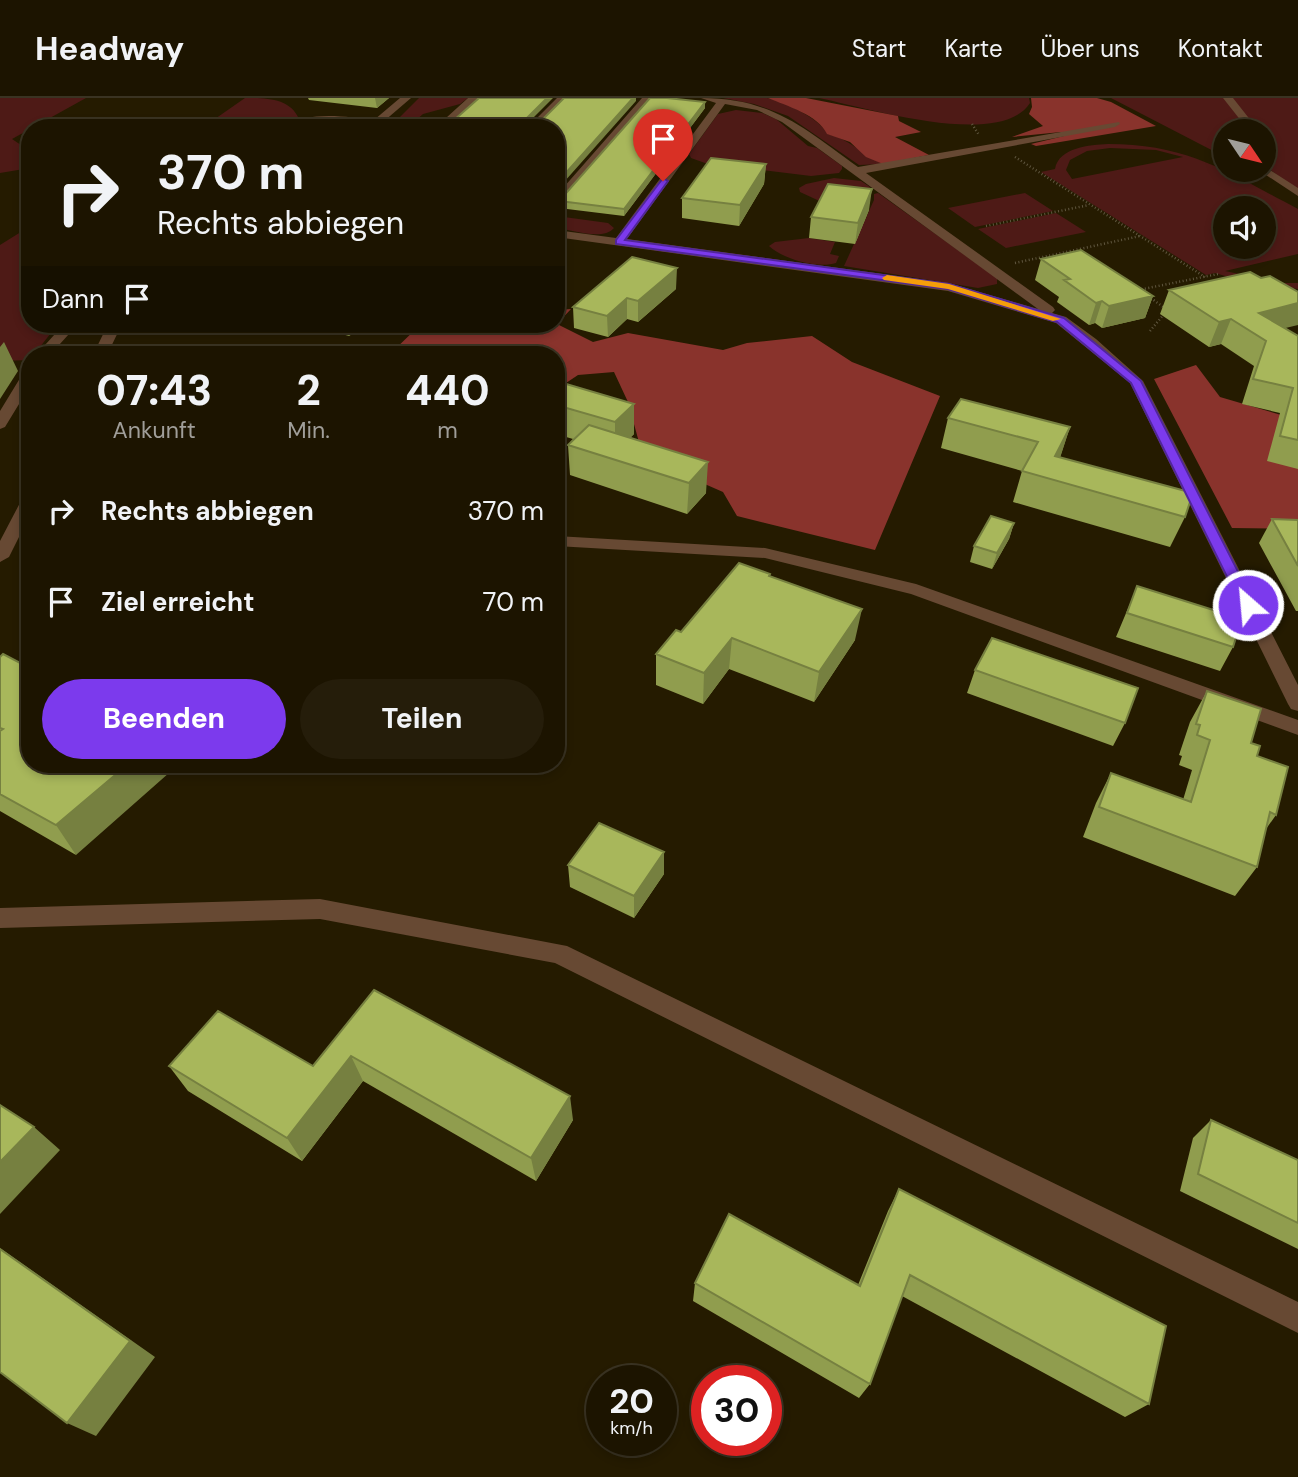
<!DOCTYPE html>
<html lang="de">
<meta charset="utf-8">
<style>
:root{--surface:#1c1400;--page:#251d0a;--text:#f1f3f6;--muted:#a09e99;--line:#3a3322;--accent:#7c3aed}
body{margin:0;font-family:"DM Sans",sans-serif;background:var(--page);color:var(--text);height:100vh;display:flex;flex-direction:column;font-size:26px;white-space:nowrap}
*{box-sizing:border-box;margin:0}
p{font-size:23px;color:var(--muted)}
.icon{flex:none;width:38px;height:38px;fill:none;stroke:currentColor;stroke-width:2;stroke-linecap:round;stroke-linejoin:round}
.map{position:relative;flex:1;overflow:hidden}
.drawer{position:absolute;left:21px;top:248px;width:544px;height:427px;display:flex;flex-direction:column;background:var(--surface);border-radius:28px;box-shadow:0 4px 10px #0003,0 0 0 2px var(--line)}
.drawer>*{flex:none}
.hud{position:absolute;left:21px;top:21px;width:544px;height:214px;border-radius:28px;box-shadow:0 4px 10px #0003,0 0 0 2px var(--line);background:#1c1400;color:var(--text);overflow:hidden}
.needle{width:46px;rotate:125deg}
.fabs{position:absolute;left:1213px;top:21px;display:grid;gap:14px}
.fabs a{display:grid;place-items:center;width:63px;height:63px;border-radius:50%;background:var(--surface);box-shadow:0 4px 10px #0003,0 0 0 2px var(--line);font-size:35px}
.speed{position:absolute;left:586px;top:1267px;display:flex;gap:14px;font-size:35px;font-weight:700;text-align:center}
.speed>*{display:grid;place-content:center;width:91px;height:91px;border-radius:50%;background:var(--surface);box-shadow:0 4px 10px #0003,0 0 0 2px var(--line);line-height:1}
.speed small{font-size:18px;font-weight:400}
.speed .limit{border:10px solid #d22;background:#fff;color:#111}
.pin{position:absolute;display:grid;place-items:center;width:60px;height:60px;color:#fff;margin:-72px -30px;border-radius:50% 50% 50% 0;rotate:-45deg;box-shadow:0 0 7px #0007}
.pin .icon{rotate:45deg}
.me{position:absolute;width:77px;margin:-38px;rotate:333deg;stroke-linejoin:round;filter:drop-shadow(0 0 5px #0008)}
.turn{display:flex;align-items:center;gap:24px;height:147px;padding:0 21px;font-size:32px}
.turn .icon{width:91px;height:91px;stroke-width:2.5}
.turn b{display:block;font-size:49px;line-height:60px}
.then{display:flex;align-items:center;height:66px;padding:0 21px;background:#0003;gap:14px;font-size:26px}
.eta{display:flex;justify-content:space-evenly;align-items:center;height:119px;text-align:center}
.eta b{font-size:42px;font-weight:800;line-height:49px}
.action{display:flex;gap:14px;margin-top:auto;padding:14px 21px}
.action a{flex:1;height:80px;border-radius:42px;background:var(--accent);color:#fff;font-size:28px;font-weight:800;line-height:80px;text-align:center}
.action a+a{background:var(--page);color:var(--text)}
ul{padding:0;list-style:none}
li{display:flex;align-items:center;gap:21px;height:91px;padding:0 21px}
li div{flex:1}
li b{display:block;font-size:26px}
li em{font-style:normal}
header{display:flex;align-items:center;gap:42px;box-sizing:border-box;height:98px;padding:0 35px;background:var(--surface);border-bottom:2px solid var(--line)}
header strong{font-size:33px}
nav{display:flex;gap:38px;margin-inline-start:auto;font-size:24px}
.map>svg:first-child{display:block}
.green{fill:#4e1a16;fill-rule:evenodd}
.forest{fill:#89332c}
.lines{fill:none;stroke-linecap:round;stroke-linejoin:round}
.path{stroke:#60573f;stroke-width:2.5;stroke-dasharray:1 2.5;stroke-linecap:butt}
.minor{fill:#674933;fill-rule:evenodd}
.wall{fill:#909d4e}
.shaded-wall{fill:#768040}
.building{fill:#a8b75b;stroke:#768040;stroke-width:2}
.route{fill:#7c3aed;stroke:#51269a;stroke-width:2}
.slow{fill:#f59e0b}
</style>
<header>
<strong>Headway</strong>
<nav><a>Start</a><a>Karte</a><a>Über uns</a><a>Kontakt</a></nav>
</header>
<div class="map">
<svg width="1298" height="1379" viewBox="0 0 1298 1379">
<rect width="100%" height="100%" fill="#251b00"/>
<path class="green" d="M0,0H86L12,41L30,53V70L0,75Z
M245,0C266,0 290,0 299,21L282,30H202Z
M419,0H468L460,6L423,16L407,30H389Z
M723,0C737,0 753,0 767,0C784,3 821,22 828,36C849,41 863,57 883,66L859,67L788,18L754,6Z
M819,0H1029L1030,5C1000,52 864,9 819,0Z
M1111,0H1224L1249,33H1225V59Z
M1232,0H1298V93L1264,67V33H1257Z
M736,12L762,15L776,21L808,48L817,50L842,68V71L839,75L811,78L705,65L691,60L689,56L718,16Z
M1108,46C1189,46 1229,75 1298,111V156L1225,173L1281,185H1298V191L1242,183L1215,175L1206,177L1041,74L1055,71C1059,49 1090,47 1108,46ZM1110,50L1156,52L1183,59L1072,81L1066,72L1070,62L1087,53ZM1225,110H1264V149H1225Z
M834,80L861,83L870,89L869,92L826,106L800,94L799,90L806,86Z
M878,95L997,180V186L978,190L844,168L874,102V96Z
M1025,95L1053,113L975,129L948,110Z
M1056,115L1086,134L1006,150L978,131Z
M564,119L608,125L614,130C603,143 572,132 557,130V120Z
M24,132L30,133V226H58L36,254L41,257H30V262L0,263V147Z
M809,140L835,144L830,156L839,158L836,165C817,171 783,161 769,148L775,144Z"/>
<path class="forest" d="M768,0H806L898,18L899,23L921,34L895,39L929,57L883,66L866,59L850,44L827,36C818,17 787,8 768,0Z
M1031,0H1097L1111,4L1156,28L1036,48L1031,46L1064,38L1061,34L1012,39L1043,28L1029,16L1032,9Z
M571,211L557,226L593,244L628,235L723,252L747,245L812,238L852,264L940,298L875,452L737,418L723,394L643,359L628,304L614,274L578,277L557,291L556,257H389L421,226H556L557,212Z
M1196,267L1220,299L1298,322V431L1232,430L1154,281Z"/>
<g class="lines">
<path class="path" d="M972,26L979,37
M1015,59L1205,179
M986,128L1089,107
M1015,165L1140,138
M1138,192L1218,176
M1148,198L1166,211
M1150,233L1165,215"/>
<path class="minor" d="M400,0H411L376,30L331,25L284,30C308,12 346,19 374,22Z
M468,0H479L446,30H435Z
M557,0H567L538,30H527Z
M642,0H652L556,109V98Z
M701,0C772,0 804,30 858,69L1119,24L1120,26L1115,29L866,75L1053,209L1055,212L1052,215L1066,219L1096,241L1143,283L1298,587V613L1291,611L1288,606L1130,285L1056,225L948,193L556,139V132L616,140L716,5ZM725,6L757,12L782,24L1038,211L949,185L627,141Z
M1223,0H1233L1259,33H1249Z
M1264,68L1298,90V98L1260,73Z
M64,226H78L50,257H36Z
M108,226H122L107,257H93Z
M30,271V288L5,329L0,331V313L25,272Z
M30,396V417L9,459L0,464V443L22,401Z
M556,438L765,450L916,486L1298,622V637L911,496L765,460L556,448Z
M320,801L567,848L1298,1204V1235L555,865L320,821L0,830V810Z"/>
</g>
<path class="wall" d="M308,0H389L377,10L309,2Z
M705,4V10L624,118L559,110V103Z
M766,66L764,86L739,128L682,120V100Z
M869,112L855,146L809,140L811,119Z
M1041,161L1153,198L1145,220L1102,230L1095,225L1089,227L1057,204L1059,199L1035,182Z
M676,191L638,224L627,221L608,239L574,230L573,209Z
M1169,192L1285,230L1298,238V371L1267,363L1280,315L1242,306L1254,268L1221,246L1209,249L1160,216Z
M307,226H367L349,238Z
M556,283L634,306V336L630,340L706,395L687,416L570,377L568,347L573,341L556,336Z
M948,320L1070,329L1060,359L1185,419L1170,449L1013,404L1022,373L941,350Z
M1272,421L1298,422V513H1296L1259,445Z
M1014,425L1009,441L992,471L970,464L974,448Z
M770,476V479L855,542L814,604L729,571L703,606L656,587V556L681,534Z
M1137,489L1233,549L1220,573L1116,539Z
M0,559L76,757L0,713Z
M975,572L1125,625L1113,648L967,595Z
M1207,593L1251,645L1257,658L1276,717L1266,731L1257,769L1235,798L1083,739L1096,705L1111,675L1183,702L1192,672L1179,667L1182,658L1179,657L1190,624Z
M664,754V776L634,820L570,789L568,767Z
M374,892L573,1022L536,1083L363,983L302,1063L188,993L169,968H313Z
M1211,1022L1298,1062V1151L1180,1093L1193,1040Z
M899,1091L1149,1306L1125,1319L902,1198L870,1286L859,1300L693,1203L695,1185L858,1187L888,1113Z"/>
<path class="shaded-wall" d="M375,0H389L377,10Z
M547,0H553L525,28V22Z
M633,0H636V3L556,93V86Z
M705,4V10L624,118V111Z
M766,66L764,86L739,128L740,107Z
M872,91L869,112L855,146L858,125Z
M677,170L676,191L638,224V203Z
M1153,198L1145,220L1102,230L1109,208Z
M627,200V221L608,239L607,218Z
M1102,203L1095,225L1089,227L1096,205Z
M1298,205V227L1256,237L1259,215Z
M1231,221L1221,246L1209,249L1219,224Z
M346,226H367L349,238Z
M4,244L18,273L0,301V249Z
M634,306V336L615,355V324Z
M1070,329L1060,360L1055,358Z
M708,364L706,395L687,416L689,385Z
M1014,425L1009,441L992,471L997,455Z
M862,511L855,542L814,604L819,574Z
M732,540L729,571L703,606L704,575Z
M127,667H178L76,757L56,727Z
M664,754V776L634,820V798Z
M351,958L363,983L302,1063L287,1040Z
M570,998L573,1022L536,1083L531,1060Z
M34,1029L60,1052L0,1116V1064Z
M0,1150L155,1259L96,1338L67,1325Z"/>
<path class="building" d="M479,0H547L525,22V25H539L564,0H633L556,86V30H445Z
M650,0H667L705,4L624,111L559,103Z
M711,60L766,66L740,107L682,100Z
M828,86L872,91L858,125L811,119Z
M1081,152L1153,198L1109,208L1102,203L1096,205L1064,182L1070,181L1041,161Z
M632,159L677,170L638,203L627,200L607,218L573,209Z
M1250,174L1261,180L1270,178L1298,194V205L1259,215L1298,238V342L1280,338L1293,290L1253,281L1266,243L1231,221L1219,224L1169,192Z
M195,254L203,257H190Z
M556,283L634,306L615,324L556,307Z
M961,301L1070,329L1055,358L1193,395L1185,419L1022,373L1038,344L948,320Z
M589,327L708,364L689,385L568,347Z
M991,418L1014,425L997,455L974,448Z
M1272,421L1298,422V468Z
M739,465L770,476L769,478L862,511L819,574L732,540L704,575L656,556L676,532L681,534Z
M1137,488L1242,521L1233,549L1127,515Z
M992,540L1138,590L1125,625L975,572Z
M3,556L30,570V667H127L56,727L0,696V633L3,631L0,630V559Z
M1207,593L1261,611L1251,645L1260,648L1257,658L1288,669L1276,717L1270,714L1257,769L1099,709L1111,675L1191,704L1210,642L1197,637L1200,627L1196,626Z
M599,725L664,754L634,798L568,767Z
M374,892L570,998L531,1060L351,958L287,1040L169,968L218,913L313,968Z
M0,1007L34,1029L0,1064Z
M1211,1022L1298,1062V1125L1198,1076Z
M899,1091L1166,1228L1149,1306L910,1177L870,1286L695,1185L729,1116L860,1188Z
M0,1151L130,1243L67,1325L0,1274Z"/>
<path class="route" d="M663,80L668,83L625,142L949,186L1064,220L1141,283L1255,507L1253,510H1243L1241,507L1131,285L1057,224L948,191L616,146V142Z"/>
<path class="slow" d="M887,177L949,186L1061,221L1053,223L948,191L884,182L882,180Z"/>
</svg>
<div class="fabs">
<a><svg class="needle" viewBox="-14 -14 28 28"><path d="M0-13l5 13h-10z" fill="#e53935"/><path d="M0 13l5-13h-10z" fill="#a09e99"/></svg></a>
<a><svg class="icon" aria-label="sound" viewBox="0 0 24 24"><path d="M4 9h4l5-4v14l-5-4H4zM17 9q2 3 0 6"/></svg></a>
</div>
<div class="speed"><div>20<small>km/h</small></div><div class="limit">30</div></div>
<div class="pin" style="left:663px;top:83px;background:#d93025"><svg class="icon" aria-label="arrive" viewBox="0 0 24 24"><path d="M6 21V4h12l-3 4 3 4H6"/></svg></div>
<svg class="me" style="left:1248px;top:507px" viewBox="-20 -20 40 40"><circle r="17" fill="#7c3aed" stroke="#fff" stroke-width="3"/><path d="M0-11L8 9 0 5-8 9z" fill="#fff"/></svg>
<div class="hud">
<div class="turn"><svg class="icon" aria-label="right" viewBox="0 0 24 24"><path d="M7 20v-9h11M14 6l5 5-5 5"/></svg><div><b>370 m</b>Rechts abbiegen</div></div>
<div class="then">Dann<svg class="icon" aria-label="arrive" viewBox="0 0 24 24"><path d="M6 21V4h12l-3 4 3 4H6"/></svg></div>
</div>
<section class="drawer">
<div class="eta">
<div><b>07:43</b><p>Ankunft</p></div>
<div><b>2</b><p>Min.</p></div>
<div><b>440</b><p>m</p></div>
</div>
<ul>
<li><svg class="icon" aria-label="right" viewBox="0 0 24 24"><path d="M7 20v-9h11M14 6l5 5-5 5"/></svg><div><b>Rechts abbiegen</b></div><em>370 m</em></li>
<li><svg class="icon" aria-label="arrive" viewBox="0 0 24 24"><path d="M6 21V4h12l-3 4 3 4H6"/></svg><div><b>Ziel erreicht</b></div><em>70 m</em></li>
</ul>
<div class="action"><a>Beenden</a><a>Teilen</a></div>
</section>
</div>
